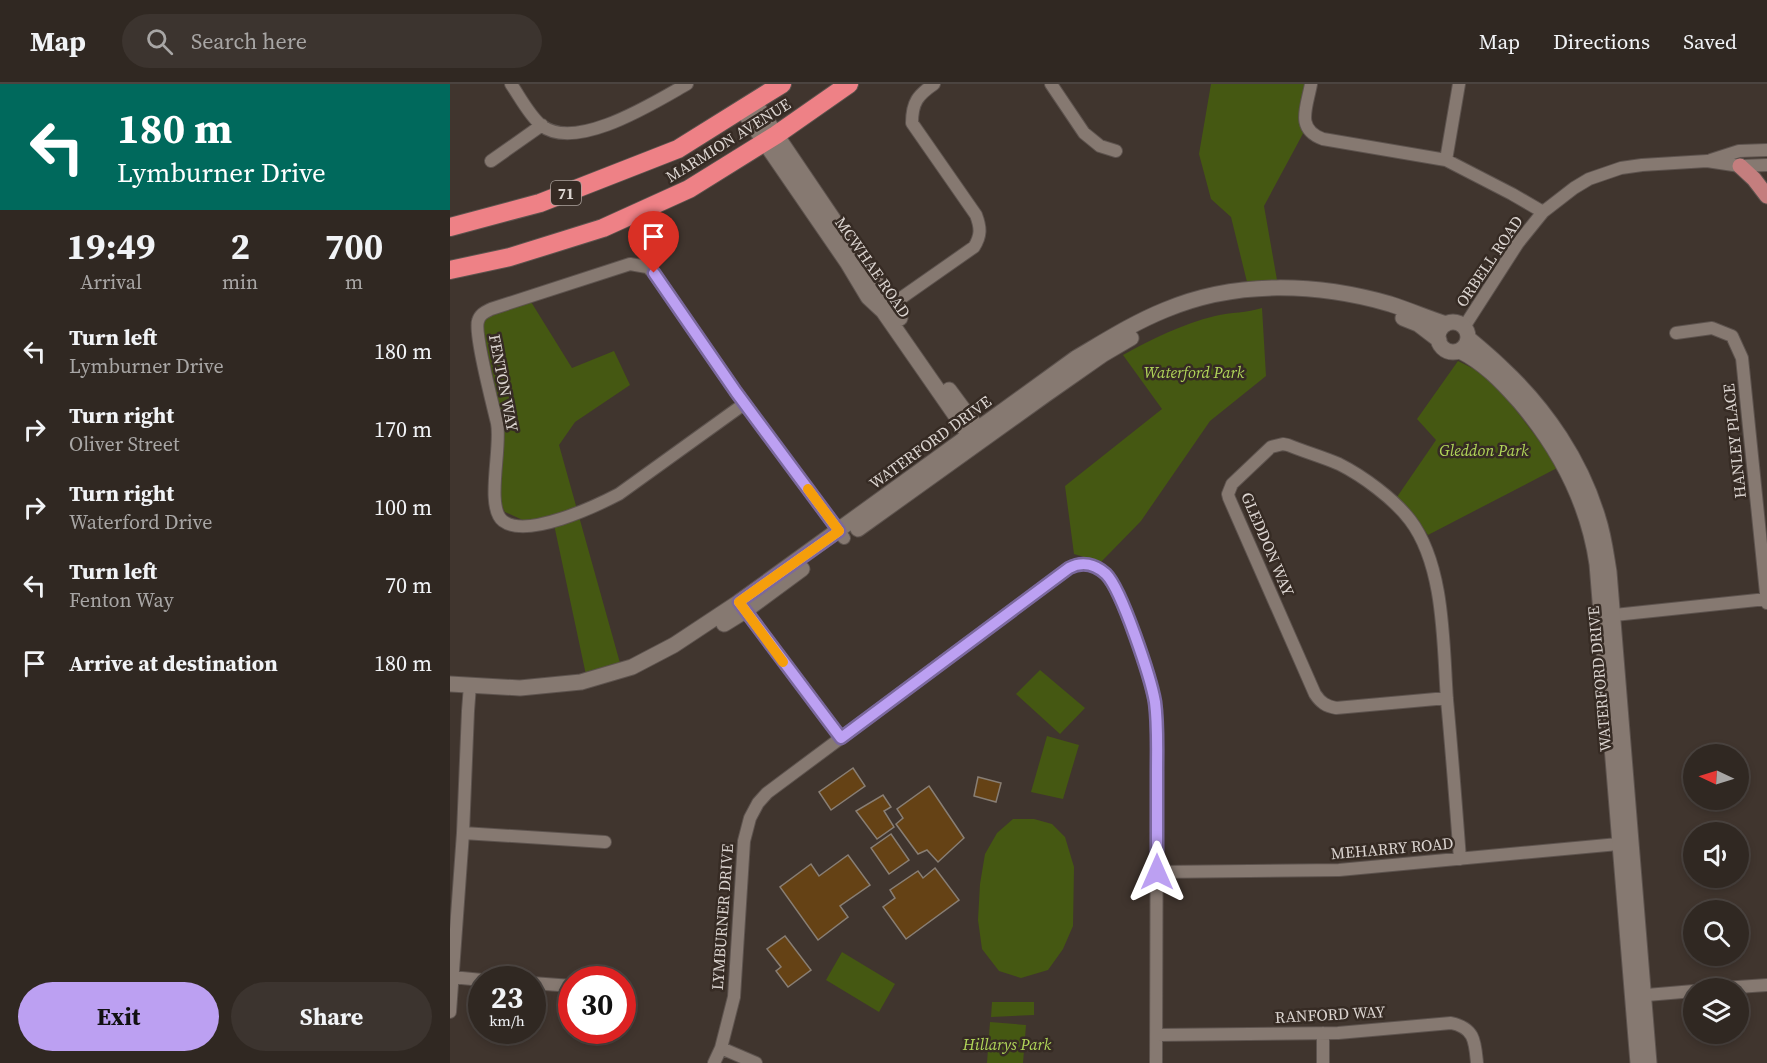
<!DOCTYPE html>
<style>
:root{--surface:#302822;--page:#3c342f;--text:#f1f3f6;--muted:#a8a6a5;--line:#4b4440;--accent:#bca0f2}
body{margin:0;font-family:"Source Serif 4",serif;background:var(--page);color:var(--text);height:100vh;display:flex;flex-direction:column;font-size:22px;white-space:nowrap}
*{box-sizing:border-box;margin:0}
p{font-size:20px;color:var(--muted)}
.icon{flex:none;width:33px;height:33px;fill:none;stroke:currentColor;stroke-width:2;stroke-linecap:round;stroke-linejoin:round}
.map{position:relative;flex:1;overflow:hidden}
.side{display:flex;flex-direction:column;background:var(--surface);width:450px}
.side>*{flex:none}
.guide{background:#00695c;color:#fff;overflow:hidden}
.needle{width:39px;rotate:274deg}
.buttons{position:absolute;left:1233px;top:660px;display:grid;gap:12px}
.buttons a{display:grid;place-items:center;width:66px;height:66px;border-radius:50%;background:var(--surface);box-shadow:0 3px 9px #0003,0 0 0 2px var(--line);font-size:30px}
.speed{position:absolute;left:18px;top:882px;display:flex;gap:12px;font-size:30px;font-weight:700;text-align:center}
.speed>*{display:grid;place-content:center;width:78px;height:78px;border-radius:50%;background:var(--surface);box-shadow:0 3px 9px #0003,0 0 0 2px var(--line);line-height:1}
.speed small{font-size:15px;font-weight:400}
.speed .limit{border:9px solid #d22;background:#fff;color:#111}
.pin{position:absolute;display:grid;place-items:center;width:51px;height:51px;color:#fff;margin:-62px -26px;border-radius:50% 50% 50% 0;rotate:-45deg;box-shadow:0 0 6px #0007}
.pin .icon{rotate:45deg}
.me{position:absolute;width:66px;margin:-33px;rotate:0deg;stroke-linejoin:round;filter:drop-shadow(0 0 4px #0008)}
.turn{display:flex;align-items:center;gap:21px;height:126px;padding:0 18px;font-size:27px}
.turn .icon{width:78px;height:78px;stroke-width:2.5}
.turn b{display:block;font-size:42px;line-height:51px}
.eta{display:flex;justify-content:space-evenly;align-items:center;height:102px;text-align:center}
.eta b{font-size:36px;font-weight:700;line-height:42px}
.action{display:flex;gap:12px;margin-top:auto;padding:12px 18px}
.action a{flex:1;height:69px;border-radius:36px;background:var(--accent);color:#111;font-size:24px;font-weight:700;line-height:69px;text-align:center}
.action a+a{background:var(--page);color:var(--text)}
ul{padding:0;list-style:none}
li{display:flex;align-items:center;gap:18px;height:78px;padding:0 18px}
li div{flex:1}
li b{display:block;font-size:22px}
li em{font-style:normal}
header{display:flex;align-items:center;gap:36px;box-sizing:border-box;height:84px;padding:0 30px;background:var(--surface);border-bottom:2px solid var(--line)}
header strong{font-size:28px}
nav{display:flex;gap:33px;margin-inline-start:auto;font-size:21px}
.search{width:420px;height:54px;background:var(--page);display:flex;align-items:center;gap:15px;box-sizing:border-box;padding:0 21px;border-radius:33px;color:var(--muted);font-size:22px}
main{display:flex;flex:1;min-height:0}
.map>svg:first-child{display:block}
.green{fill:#455812}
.building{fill:#654215;stroke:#887e74;stroke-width:1.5}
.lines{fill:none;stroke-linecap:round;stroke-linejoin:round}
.street-casing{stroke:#5d534e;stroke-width:14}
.secondary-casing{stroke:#5d534e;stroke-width:17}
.primary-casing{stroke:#5d534e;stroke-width:17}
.highway-casing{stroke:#5d534e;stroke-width:20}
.street{stroke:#867971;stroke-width:12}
.secondary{stroke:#867971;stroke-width:15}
.primary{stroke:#c47e7e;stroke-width:15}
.highway{stroke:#ee8186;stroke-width:18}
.route-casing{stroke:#7a689d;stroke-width:15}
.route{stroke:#bca0f2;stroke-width:10}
.slow{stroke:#f59e0b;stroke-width:10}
.labels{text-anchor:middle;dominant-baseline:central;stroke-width:5;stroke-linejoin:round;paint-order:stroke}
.shield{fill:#362b24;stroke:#aaa19c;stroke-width:1.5}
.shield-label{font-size:15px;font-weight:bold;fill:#dbd4d0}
.street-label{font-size:16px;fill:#dbd4d0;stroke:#362b24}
.park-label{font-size:16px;font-style:italic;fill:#b1d659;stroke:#362b24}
</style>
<header>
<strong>Map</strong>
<div class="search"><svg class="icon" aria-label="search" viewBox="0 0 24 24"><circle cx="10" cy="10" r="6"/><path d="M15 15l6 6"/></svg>Search here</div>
<nav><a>Map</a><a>Directions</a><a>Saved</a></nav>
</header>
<main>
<section class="side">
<div class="guide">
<div class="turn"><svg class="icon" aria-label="left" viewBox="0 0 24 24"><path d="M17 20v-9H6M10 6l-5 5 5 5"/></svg><div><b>180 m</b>Lymburner Drive</div></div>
</div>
<div class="eta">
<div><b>19:49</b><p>Arrival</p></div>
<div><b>2</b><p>min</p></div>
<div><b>700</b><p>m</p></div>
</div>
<ul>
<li><svg class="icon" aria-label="left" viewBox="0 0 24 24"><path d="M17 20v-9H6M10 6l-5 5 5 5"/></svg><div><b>Turn left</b><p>Lymburner Drive</p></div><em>180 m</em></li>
<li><svg class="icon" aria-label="right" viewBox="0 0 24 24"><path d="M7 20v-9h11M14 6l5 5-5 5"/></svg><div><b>Turn right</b><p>Oliver Street</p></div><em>170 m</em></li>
<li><svg class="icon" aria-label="right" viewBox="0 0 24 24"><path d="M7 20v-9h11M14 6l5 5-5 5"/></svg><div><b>Turn right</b><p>Waterford Drive</p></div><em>100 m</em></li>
<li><svg class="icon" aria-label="left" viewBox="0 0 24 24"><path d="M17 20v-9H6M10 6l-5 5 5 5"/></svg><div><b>Turn left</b><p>Fenton Way</p></div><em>70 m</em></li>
<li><svg class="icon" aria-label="arrive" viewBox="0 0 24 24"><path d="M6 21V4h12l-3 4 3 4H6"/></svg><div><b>Arrive at destination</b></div><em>180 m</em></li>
</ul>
<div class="action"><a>Exit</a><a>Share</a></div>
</section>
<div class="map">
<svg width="1317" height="979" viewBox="0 0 1317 979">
<rect width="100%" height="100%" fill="#40352e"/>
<path class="green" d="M761,0H861L856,44L814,122L827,196L797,198L781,133L761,115L749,70Z
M78,213L122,284L164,267L180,301L125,338L109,361L170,579L136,591L102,431L77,438L55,428L45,408L54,343L36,260L29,234Z
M812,224L816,292L760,337L691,437L651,478L624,470L615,402L712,325L673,271C702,255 732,240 765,232C781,228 797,229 812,224Z
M1008,277L1036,291L1059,317L1109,383L978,451L964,431L947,413L986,356L967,335Z
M590,586L635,624L610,650L566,610Z
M597,652L629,661L613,715L581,708Z
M563,735H584L602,740L615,753L624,783L623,842L613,865L598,886L571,894L549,887L532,865L528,836L530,800L535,770L547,749Z
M392,868L445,900L429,928L376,896Z
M542,918H584V931L541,933Z
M540,938L576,941L573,979H537Z"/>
<path class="building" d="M403,684L415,702L381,726L369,708Z
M528,693L551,699L546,718L524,712Z
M479,702L514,754L488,778L477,766L468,770L446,740L453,734L447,725Z
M433,711L441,723L434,727L444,743L427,755L406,727Z
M441,750L459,776L439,790L421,764Z
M398,771L420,801L390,822L398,833L368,856L330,803L361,780L369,792Z
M485,784L509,816L456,855L433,823L445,814L440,806L468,787L473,794Z
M335,852L361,886L338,903L326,887L331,883L317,865Z"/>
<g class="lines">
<defs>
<path id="street" d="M61,0C70,13 79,31 91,41C125,69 205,18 237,0
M601,0L634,49L650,62L666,67
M861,0C857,23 845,45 873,55L996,76L1062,110L1093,128
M996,76L1009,0
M1261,76L1289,67L1317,66
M41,77L92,41
M434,226L524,163C531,152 531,144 526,131L462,39C462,18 468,11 484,0
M1014,243L1068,159L1093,128L1124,104L1139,95L1171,84L1192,81L1257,77L1290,82L1317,81
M1226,249L1262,244L1282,252L1292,274L1317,519
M294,320L169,410C146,422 77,455 53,437C35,423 52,363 47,339C43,322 24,249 28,237C30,230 35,228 41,225L180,180L197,183L204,189L286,308L394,454
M291,521L391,654
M1155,532L1317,515
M997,614L886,624C876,622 871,619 865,610L779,414L778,410L782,400L821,363L833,360L838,361C855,368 873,373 889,380C913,392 944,415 960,436C995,482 993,561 997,616C1002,669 1006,722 1010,775
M13,749L155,758
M707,788L889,786L1179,759
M2,893L32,896
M82,899L122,902
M1273,904L1317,901
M1185,912L1244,907
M0,928L13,749L18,627L20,601
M706,951L888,949L1001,939C1025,944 1025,958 1027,979
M271,964L306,979
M264,979L271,964L284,913L294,757L300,734L308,719L317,709L619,484C632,477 646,480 656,491C672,507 700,591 704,615C707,629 707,643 707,657L706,979
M873,979V949"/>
<path id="secondary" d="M304,18L450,234
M292,25L397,178L418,213L433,227L524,358
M953,234L968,240L989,256
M988 253a15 15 0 1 1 30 0a15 15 0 1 1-30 0Z
M1018,254C1030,264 1042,274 1053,285C1096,325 1131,377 1148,434C1154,452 1156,470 1159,488L1199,979
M1010,267C1034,279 1051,297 1069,317C1109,364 1138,418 1147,480L1188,979
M499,306L533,352
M408,445L595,311L652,271L681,254
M274,540L295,527L352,485
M0,600L70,604L131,598L182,583L224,561L289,518L626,274C655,257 683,239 715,226C786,196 867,199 940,220C959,226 977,234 996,240"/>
<path id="primary" d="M1290,82L1304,95L1317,112"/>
<path id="highway" d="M0,143L90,119L228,65L332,0
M0,186L60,173L153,144L239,105L326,51L399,0"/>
</defs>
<use href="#street" class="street-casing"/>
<use href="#secondary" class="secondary-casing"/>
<use href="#primary" class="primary-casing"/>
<use href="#highway" class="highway-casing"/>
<use href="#street" class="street"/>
<use href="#secondary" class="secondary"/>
<use href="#primary" class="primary"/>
<use href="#highway" class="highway"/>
</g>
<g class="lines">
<defs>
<path id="route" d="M204,189L286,308L389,447L289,518L391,654L619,484C632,477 645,480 656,490C672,506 701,595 705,618C708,641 707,664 707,687C707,721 707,754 707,788"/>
</defs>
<use href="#route" class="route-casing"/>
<use href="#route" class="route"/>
<path class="slow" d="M333,578L289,518L389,447L358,405"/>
</g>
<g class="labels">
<rect class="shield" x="101" y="97" width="30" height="24" rx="4.5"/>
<g class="shield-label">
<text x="116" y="109">71</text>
</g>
<g class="street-label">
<text transform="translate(278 56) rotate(-32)">MARMION AVENUE</text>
<text transform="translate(1039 177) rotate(-56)">ORBELL ROAD</text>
<text transform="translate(423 183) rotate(55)">MCWHAE ROAD</text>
<text transform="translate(54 299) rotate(79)">FENTON WAY</text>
<text transform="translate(1284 357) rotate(-96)">HANLEY PLACE</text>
<text transform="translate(480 358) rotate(-36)">WATERFORD DRIVE</text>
<text transform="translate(818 460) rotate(67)">GLEDDON WAY</text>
<text transform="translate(1149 595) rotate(-95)">WATERFORD DRIVE</text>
<text transform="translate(942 764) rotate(-5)">MEHARRY ROAD</text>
<text transform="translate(272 833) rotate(-86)">LYMBURNER DRIVE</text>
<text transform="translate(880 930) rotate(-3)">RANFORD WAY</text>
</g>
<g class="park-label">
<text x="744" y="288">Waterford Park</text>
<text x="1034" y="366">Gleddon Park</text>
<text x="557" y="960">Hillarys Park</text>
</g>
</g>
</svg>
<div class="buttons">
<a><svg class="needle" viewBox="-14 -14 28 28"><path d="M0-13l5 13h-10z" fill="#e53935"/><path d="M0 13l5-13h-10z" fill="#a8a6a5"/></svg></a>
<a><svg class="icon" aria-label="sound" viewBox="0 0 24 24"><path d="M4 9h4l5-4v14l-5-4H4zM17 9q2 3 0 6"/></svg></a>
<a><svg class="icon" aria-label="search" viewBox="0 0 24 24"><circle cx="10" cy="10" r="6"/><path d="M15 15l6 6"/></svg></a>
<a><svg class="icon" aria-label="layers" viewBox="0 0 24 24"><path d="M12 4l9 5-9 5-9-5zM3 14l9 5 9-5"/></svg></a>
</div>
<div class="speed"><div>23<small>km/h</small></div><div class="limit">30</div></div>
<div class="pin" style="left:204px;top:189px;background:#d93025"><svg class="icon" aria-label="arrive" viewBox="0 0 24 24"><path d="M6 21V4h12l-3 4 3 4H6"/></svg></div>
<svg class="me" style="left:707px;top:788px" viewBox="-20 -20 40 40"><path d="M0-17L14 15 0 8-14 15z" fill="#bca0f2" stroke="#fff" stroke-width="4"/></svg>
</div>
</main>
